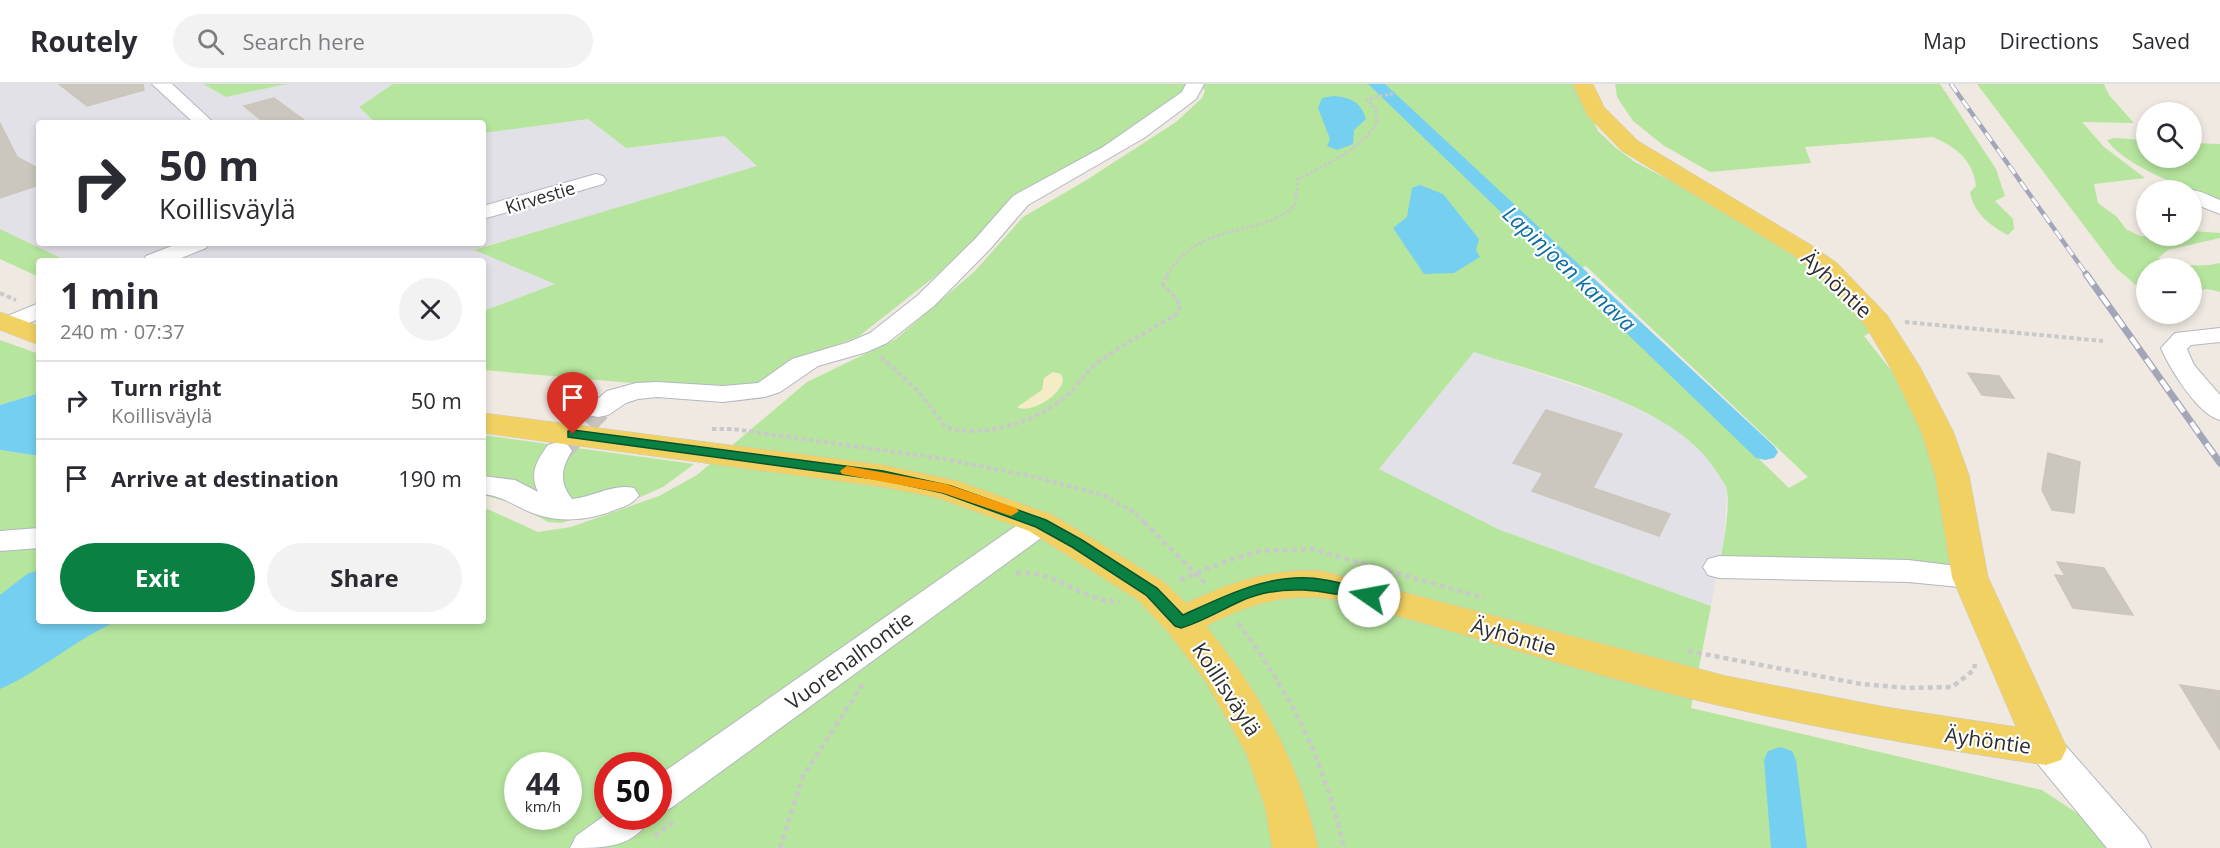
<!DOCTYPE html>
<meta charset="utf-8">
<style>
:root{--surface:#fff;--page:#f2f2f3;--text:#2b2b33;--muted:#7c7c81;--line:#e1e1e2;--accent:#0b8043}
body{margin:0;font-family:"Open Sans",sans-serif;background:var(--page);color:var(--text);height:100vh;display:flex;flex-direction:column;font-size:22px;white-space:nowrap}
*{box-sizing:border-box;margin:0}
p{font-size:20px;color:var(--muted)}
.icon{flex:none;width:33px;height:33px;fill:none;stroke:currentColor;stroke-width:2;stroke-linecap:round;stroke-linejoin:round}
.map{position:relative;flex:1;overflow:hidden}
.panel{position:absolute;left:36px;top:174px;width:450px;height:366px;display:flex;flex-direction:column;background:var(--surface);border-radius:6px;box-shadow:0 3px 9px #0003}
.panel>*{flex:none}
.banner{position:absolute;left:36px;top:36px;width:450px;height:126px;border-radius:6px;box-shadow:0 3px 9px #0003;background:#fff;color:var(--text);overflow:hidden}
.fabs{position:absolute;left:2136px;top:18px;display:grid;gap:12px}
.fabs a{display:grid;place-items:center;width:66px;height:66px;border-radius:50%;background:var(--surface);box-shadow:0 3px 9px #0003;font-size:30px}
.speed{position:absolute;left:504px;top:668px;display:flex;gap:12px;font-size:30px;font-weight:700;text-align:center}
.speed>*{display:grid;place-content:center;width:78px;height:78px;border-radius:50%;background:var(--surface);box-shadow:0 3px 9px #0003;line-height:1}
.speed small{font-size:15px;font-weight:400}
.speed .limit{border:9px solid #d22;background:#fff;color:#111}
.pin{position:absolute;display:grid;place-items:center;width:51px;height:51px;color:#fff;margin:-62px -26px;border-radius:50% 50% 50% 0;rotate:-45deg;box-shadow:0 0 6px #0007}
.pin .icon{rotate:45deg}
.me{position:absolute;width:66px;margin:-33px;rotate:282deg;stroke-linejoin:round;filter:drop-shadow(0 0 4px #0008)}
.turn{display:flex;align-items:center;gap:21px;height:126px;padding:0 24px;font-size:27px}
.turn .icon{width:78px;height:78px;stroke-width:2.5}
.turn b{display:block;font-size:42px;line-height:51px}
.round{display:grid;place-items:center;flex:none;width:63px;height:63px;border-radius:32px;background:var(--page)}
.head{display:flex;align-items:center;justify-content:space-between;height:102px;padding:0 24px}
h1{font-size:36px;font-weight:700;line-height:45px}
.primary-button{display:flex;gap:12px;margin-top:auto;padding:12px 24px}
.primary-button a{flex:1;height:69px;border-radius:36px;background:var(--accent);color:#fff;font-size:24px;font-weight:700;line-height:69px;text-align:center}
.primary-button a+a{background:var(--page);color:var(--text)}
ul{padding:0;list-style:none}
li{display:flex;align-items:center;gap:18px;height:78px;padding:0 24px;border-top:2px solid var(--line)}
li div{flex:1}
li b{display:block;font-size:22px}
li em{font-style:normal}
header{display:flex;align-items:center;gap:36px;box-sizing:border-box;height:84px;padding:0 30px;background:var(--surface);border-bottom:2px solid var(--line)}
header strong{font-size:28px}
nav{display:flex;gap:33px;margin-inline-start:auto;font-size:21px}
.search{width:420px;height:54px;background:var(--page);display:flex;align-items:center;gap:15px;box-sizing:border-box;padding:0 21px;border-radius:33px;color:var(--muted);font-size:22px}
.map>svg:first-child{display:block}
.industrial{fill:#e3e1e8}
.green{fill:#b6e59e;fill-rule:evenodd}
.sand{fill:#f3ecc5}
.water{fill:#75cff0}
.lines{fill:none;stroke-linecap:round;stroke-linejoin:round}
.canal{fill:#75cff0;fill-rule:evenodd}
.building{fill:#cbc7bf;stroke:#cbc5ba;stroke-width:1.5}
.minor-tunnel{stroke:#c8c4bd;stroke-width:26;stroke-dasharray:26 14;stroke-linecap:butt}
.minor-casing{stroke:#b4b7c1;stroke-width:2}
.major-casing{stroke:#c9c9c9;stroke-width:1}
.path-far2{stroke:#c9c9c9;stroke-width:3;stroke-dasharray:3 2;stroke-linecap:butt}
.path-far1{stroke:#c9c9c9;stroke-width:4;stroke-dasharray:4.5 3;stroke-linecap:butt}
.path{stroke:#c9c9c9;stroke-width:4.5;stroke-dasharray:5 4;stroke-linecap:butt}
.minor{fill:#fff;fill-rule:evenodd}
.major{fill:#f2d163;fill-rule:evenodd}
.rail-far1-casing{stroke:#a3a6b8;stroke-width:4.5}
.rail-casing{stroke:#a3a6b8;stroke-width:7}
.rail-far1{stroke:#fff;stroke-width:3;stroke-dasharray:10;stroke-linecap:butt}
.rail{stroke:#fff;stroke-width:4.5;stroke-dasharray:13;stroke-linecap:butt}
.route{fill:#0b8043;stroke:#07532c;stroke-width:1.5}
.slow{fill:#f59e0b}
.labels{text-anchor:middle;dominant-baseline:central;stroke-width:4.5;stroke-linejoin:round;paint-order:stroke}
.far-street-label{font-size:18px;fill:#2e2e2e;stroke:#fff}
.street-label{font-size:21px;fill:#2e2e2e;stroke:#fff}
.water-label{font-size:22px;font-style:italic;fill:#0d6fa3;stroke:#fff}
</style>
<header>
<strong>Routely</strong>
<div class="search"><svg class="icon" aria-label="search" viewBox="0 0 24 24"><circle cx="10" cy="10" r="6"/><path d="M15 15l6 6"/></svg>Search here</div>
<nav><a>Map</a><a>Directions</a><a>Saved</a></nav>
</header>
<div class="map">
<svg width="2220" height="764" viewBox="0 0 2220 764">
<rect width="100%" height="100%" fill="#efe9e1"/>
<path class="industrial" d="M0,0H203L226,13L287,0H393L359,23L376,39H39V159H483V49L588,35L626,64L724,52L758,83L475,165L556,200L483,227V177H67L0,145Z
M1474,268L1622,317L1671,341L1710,376L1727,405L1724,452L1711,522L1500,446L1379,385Z"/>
<path class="green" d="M203,0H287L226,13Z
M393,0H1186L1180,10L1137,44L1060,90L1039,99L1001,126L984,146L938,190L858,253L787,279L760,300L725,307L483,286V227L555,200L474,166L757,82L724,52L626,64L588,35L483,49V39H376L359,23Z
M1200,0H1576L1598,47L1616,64L1635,78L1714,120L1817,186L1874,246L1864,252L1894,290L1917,327L1970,493L1719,483C1723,459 1730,430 1727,406C1726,401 1721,395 1718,390C1677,319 1548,293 1474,268L1379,385L1500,446L1711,522L1691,624L2042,706L2130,764H0V366L39,372V537H483V423L538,448L571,443L659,412L697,391L807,298L896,255L975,187L1023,133L1085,97L1176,38L1202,14L1205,7ZM1586,182L1808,393L1789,404L1567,190ZM518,681H568V732H518ZM608,681H658V732H608Z
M1615,0H1940L1996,85L2005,112L1995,117L2013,135L2014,145L2008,151C1990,142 1973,128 1970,108L1976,102C1973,76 1956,63 1933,53L1805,63L1811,79L1710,88L1663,61L1633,37L1617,13Z
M1977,0H2104L2109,11L2134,39L2082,38L2104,63L2145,94L2094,100L2098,119L2117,133L2126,145L2140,152H2192V147L2220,149V154L2168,166L2158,174C2178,181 2198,184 2220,179V208L2207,205L2192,208V184H2146L2145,209L2116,184Z
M2114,54L2146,56V74H2192V59L2220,60V120C2189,104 2126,84 2107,56Z
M0,145L67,177H39V193L0,175Z
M0,256L39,270V309L0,321Z
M483,351L694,380L663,403L622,421L561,439L548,438L515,420L483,411Z"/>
<path class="sand" d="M1053,288L1061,290L1063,295C1063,310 1030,331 1017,323L1042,306L1044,294Z"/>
<path class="water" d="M1333,12C1349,13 1361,17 1366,35L1354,46L1353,60L1337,66L1327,62L1330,55L1318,24L1322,14Z
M1420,101L1443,110L1479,155L1476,166L1480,173L1454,189L1424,190L1393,144L1407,133L1412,104Z
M39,309V372L0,366V321Z
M39,486V537H117C75,556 41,587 0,605V511L27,490Z"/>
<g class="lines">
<path class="canal" d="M1368,0H1385L1774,362L1778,368L1774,374L1765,376L1756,374Z
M1780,663L1792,667L1796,676L1807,764H1771L1764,676L1768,667Z"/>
</g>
<path class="building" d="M59,0H143L144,6L87,22Z
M274,14L308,39H265L244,22Z
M0,39L17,73L39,85V101L0,114Z
M1968,289L1999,292L2014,314L1982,311Z
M1546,326L1622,350L1593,404L1670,430L1659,452L1532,407L1543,389L1513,379Z
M2048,369L2080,378L2074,429L2052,426L2042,406Z
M2057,478L2104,484L2133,531L2073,524L2055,491L2065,492Z
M2180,601L2220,607V666Z"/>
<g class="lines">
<path class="minor-tunnel" d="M558,367L598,325"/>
<defs>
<path id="minor" d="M152,0H172L214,39H194Z
M1186,0H1204L1196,15L1144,54L1028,121L991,164L934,222L887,259L867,268L818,282L780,308L765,313L723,318L657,313L638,315L626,319L608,331L598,333L588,331L585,325L607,307L636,299L657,298L723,302L758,299L792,275L849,258L870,249L917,212L975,155L1013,112L1103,63L1182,8Z
M596,90L603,92L606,96L603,100L483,135V122Z
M2172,100L2179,102L2182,106H2159L2162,102Z
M2189,106C2200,106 2210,112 2220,116V130L2192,119V106Z
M179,159H209L206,164L174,177H143L146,172Z
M39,219V235L9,247L0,245V235Z
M2220,244V258L2191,261L2187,265L2194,281L2220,311V336C2198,331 2170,285 2161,264L2175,249Z
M558,358L568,361L572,367C561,384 559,399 572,415C593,413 614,399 634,404L639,411C633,421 622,423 612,427C587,437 555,439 530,428C513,421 502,412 483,410V392L515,396L538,408C529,389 537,376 548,361Z
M1041,429L1052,432L1056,439L1052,446L671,724L658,729V692L1030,432Z
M39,444V464L0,467V447Z
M1719,472L1908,476L1981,485L1986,493L1981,501L1970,504L1908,498L1719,494L1708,491L1703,483L1708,475Z
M2046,649L2059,654L2145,752L2151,764H2107L2033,674L2028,664L2033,654Z
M608,729V732H652C634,764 606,764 570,764L576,752Z"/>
<path id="major" d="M1573,0H1593L1604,23L1638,57L1811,161L1837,179L1887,231L1920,283L1953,347L1969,391L1988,493L2067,664L2061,676L2046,681C1921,663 1798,641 1675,611C1565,583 1457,547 1347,518C1294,506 1253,518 1206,542C1260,608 1300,680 1318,764H1272L1265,723L1246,669L1206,598L1168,548L1138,516L1029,447L938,414L883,403L483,349V329L883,381L958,397L1053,431L1164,498L1186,519C1229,499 1273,483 1322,487L1726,592L1885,623L2016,643L1952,493L1935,391L1921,347L1890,283L1865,241L1819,191L1793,171L1622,67L1587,31Z
M0,228L39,242V261L0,246Z"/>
</defs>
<use href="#minor" class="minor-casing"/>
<use href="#major" class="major-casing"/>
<path class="path-far2" d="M1167,191C1200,136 1254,156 1295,122L1298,95C1330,78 1356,69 1377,39L1376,26L1367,15L1396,9"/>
<path class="path-far1" d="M0,209L16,216
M1905,238L2103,257
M881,273L918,307L946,343C982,355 1034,338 1063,315C1077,304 1084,289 1098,278C1123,260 1151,246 1177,230L1180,223L1177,215L1163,201L1168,190
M712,345H733L945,375L1035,393L1103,411L1134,428L1146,440"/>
<path class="path" d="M1144,438L1205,499
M1016,489C1060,486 1078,517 1120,518
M1180,496L1229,476L1260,467L1312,465L1484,514
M1238,539C1293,613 1323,674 1344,764
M1688,567L1861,600L1908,604L1952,603L1974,586L1975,580
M655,752L675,737
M780,764L803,692L863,600"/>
<use href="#minor" class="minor"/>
<use href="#major" class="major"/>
<defs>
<path id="rail-far1" d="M1951,0L2087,191"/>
<path id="rail" d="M2086,190L2220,379"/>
</defs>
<use href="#rail-far1" class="rail-far1-casing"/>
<use href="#rail" class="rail-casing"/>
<use href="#rail-far1" class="rail-far1"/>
<use href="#rail" class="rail"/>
</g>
<path class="route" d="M573,346L883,387L951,402L1046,436L1082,456L1157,504L1183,531C1223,513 1265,491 1310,494C1330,495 1350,502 1369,506L1377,512L1369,517C1324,507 1285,498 1241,517C1221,526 1202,538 1181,544L1175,542L1146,511L1072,463L1036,443L943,409L883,396L568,353V347Z"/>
<path class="slow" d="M847,382L946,400L1016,424L1019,427L1011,432L943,409L842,390L840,387Z"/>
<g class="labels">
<g class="far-street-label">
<text transform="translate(540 113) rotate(-17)">Kirvestie</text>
</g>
<g class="street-label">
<text transform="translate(1837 200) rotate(43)">Äyhöntie</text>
<text transform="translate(1514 552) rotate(16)">Äyhöntie</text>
<text transform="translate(849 576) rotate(-36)">Vuorenalhontie</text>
<text transform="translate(1227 605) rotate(57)">Koillisväylä</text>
<text transform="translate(1988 656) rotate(8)">Äyhöntie</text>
</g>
<g class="water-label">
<text transform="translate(1570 184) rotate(43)">Lapinjoen kanava</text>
</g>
</g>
</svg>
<div class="fabs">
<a><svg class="icon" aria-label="search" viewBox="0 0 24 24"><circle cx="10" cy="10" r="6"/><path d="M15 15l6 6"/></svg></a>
<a>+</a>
<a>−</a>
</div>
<div class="speed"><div>44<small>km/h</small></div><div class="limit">50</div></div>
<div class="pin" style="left:573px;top:350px;background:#d93025"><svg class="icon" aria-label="arrive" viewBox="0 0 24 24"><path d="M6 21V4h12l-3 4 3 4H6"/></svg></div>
<svg class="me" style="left:1369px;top:512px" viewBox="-20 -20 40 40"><circle r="19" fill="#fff"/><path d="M0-13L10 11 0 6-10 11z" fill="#0b8043"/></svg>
<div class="banner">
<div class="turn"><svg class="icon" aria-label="right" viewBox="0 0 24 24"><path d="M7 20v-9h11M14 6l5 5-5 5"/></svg><div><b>50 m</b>Koillisväylä</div></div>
</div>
<section class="panel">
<div class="head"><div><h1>1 min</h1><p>240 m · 07:37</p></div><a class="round"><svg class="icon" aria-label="close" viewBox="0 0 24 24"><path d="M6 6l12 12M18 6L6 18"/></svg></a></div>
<ul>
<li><svg class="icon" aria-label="right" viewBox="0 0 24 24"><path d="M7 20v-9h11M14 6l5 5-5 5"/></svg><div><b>Turn right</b><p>Koillisväylä</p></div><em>50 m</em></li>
<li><svg class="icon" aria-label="arrive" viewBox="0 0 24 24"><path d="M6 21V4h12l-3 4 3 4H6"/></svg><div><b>Arrive at destination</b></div><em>190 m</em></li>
</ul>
<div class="primary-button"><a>Exit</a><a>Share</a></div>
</section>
</div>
